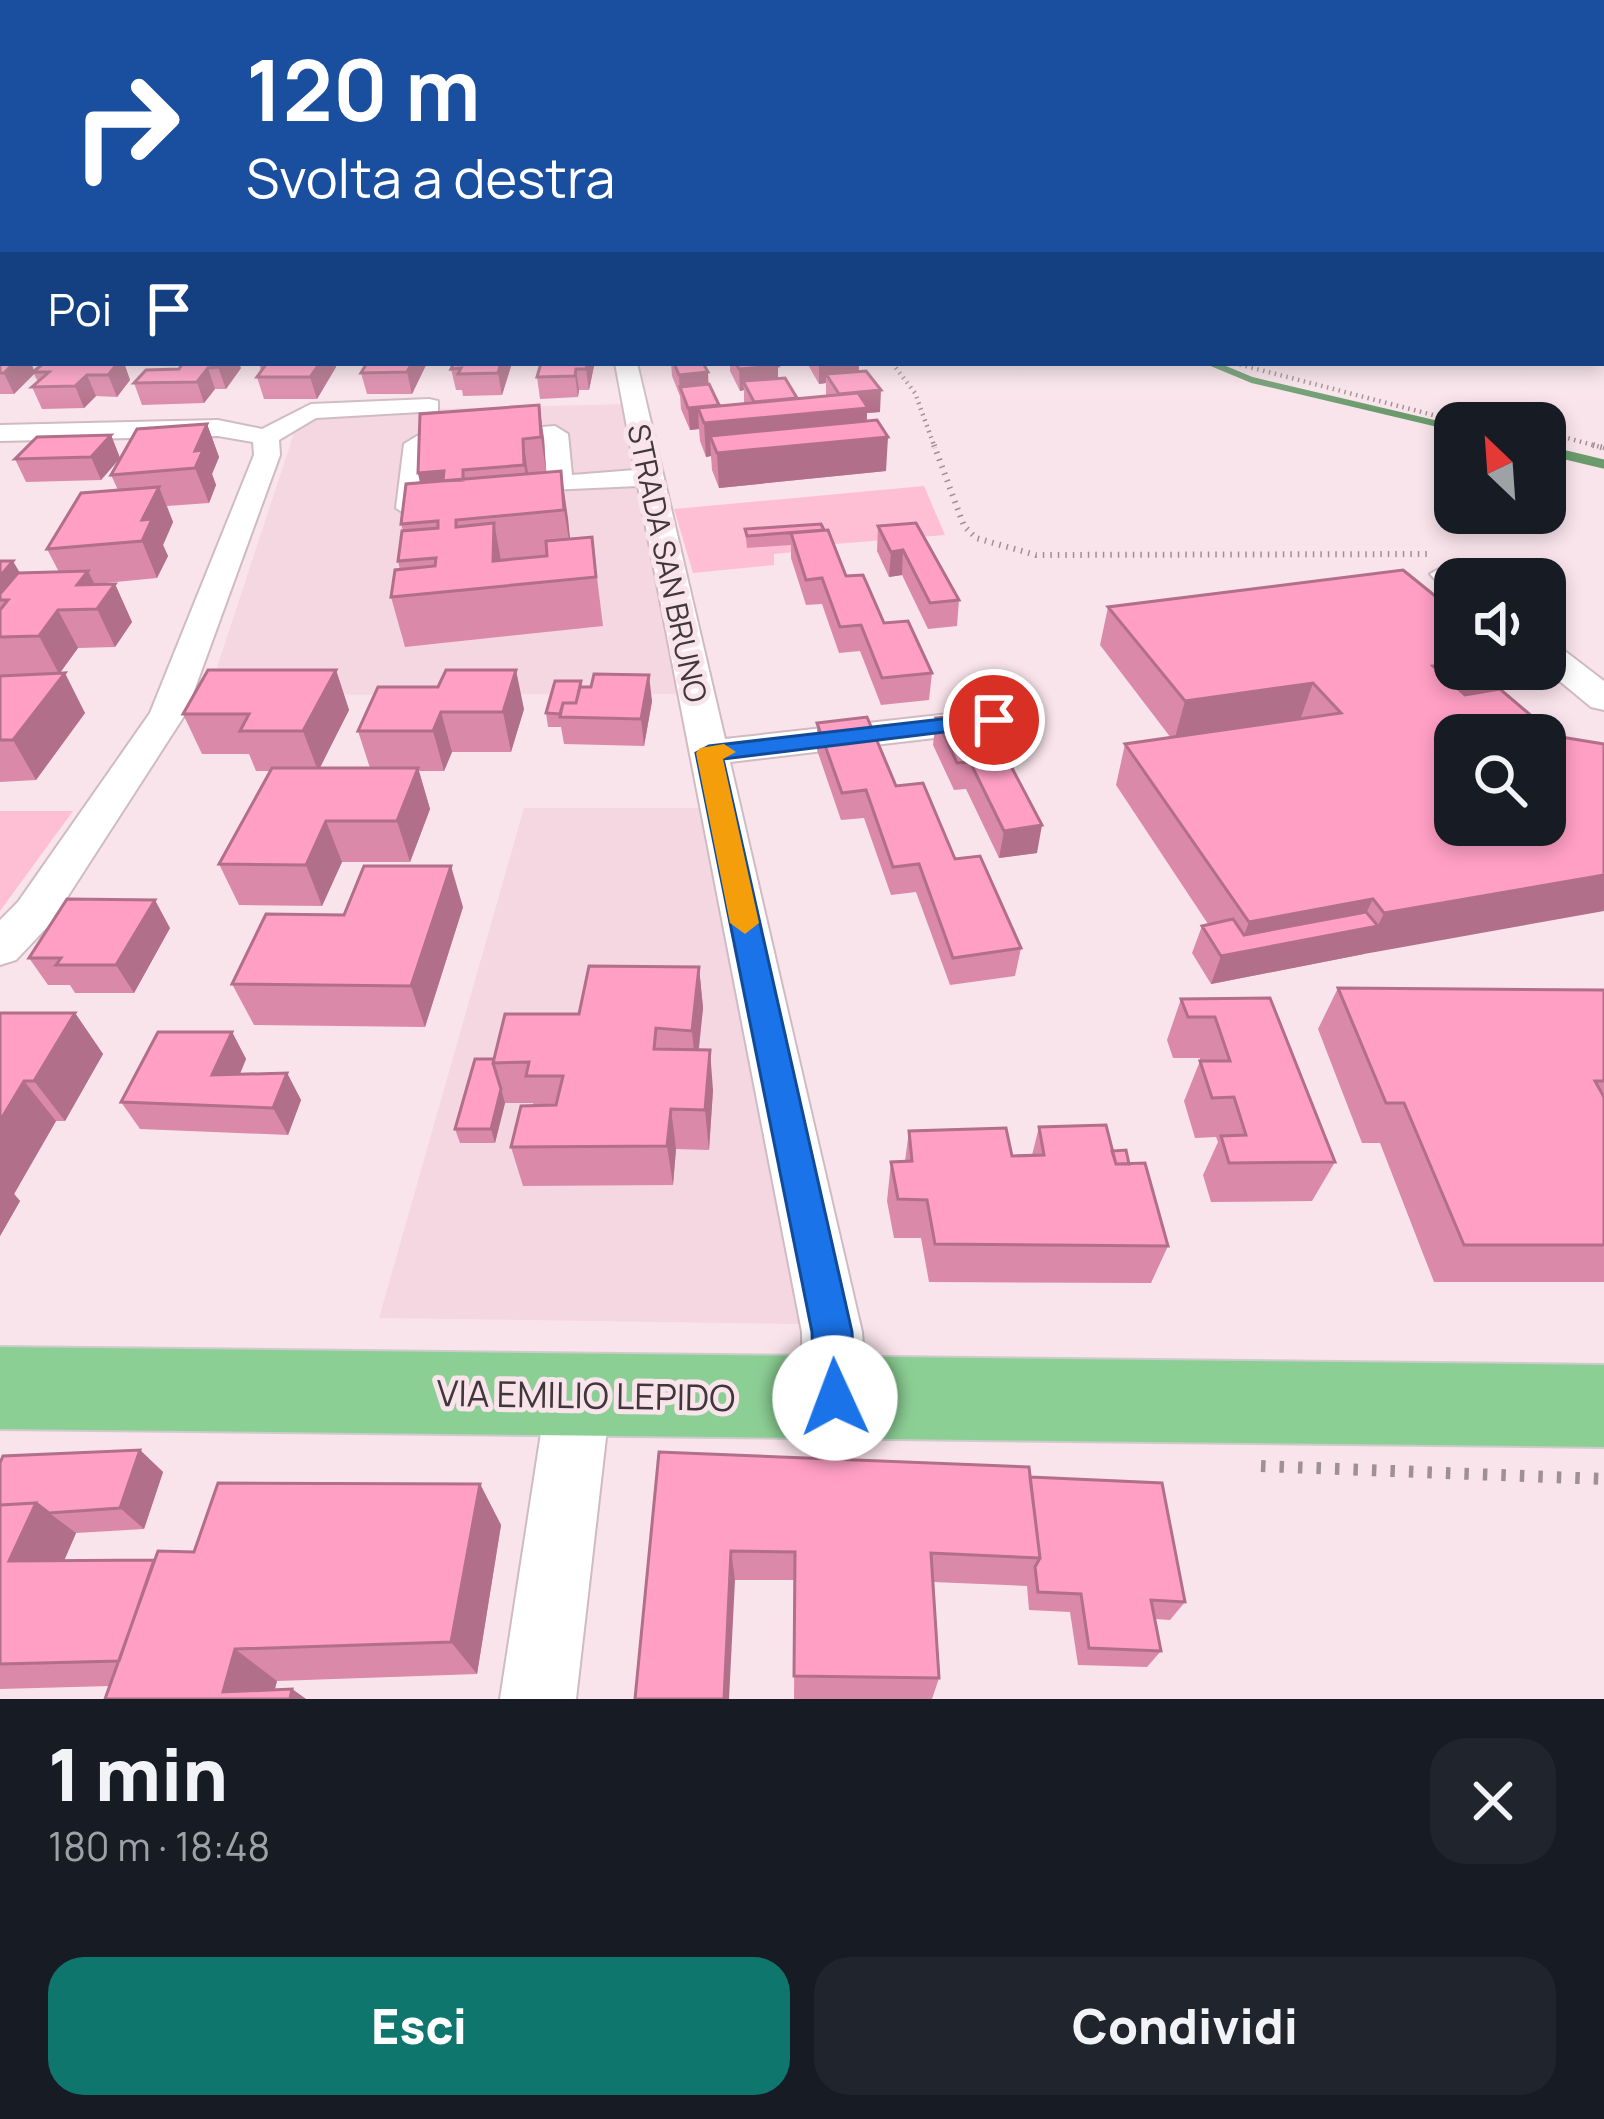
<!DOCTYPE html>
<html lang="it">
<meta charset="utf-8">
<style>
:root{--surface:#171b24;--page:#20242c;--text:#f1f3f6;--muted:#9ea1a6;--accent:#0f766e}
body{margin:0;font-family:Manrope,sans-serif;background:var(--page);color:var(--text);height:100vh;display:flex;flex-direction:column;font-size:45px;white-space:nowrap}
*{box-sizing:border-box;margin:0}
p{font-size:39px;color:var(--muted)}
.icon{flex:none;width:66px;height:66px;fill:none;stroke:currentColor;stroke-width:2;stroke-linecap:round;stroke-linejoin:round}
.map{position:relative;height:1699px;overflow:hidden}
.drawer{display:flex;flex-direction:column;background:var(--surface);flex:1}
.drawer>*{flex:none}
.top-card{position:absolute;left:0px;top:0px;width:1605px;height:366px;box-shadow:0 6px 18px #0003;background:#1a4fa0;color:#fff;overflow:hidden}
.needle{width:78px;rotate:335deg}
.fabs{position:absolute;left:1434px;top:402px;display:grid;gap:24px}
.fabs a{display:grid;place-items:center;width:132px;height:132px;border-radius:24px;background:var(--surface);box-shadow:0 6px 18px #0003;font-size:60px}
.pin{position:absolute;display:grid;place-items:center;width:102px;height:102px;color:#fff;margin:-51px;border:6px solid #fff;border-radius:50%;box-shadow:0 3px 12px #0007}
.me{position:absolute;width:132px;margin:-66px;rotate:358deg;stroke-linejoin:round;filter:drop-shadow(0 0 9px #0008)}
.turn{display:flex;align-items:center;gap:42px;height:252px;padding:0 48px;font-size:54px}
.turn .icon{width:156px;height:156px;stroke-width:2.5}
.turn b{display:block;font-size:84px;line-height:102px}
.then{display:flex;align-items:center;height:114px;padding:0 48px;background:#0003;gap:24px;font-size:45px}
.round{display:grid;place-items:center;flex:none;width:126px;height:126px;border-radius:36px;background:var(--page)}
.overview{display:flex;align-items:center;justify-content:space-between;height:204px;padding:0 48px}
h1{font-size:72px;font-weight:800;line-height:90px}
.primary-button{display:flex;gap:24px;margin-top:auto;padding:24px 48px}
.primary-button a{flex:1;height:138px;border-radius:36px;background:var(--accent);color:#fff;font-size:48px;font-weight:800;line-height:138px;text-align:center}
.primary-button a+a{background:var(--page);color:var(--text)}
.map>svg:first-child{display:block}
.built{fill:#f5d7e1}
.green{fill:#febfd5}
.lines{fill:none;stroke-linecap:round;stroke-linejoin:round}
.stream-far1{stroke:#6b9b6c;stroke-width:6}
.stream{stroke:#6b9b6c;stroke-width:9}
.minor-casing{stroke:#cfbbc1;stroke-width:4}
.major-casing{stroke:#cdcbcc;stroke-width:4}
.highway-casing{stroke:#cdcbcc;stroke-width:4}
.path-far2{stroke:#9f9095;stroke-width:4.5;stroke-dasharray:1.5 4.5;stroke-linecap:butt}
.path-far1{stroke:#9f9095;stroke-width:6;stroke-dasharray:1.5 6;stroke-linecap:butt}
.path{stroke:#9f9095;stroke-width:12;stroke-dasharray:4.5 14;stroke-linecap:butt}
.minor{fill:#fff;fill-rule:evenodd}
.major{fill:#8ccf94;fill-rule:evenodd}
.highway{fill:#3faf4d;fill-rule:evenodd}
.wall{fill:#db89a9}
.shaded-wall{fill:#b26f89}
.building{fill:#ff9fc4;stroke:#b26f89;stroke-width:3;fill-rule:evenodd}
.route{fill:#1a73e8;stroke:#114b97;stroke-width:3}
.slow{fill:#f59e0b}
.labels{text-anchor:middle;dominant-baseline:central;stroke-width:10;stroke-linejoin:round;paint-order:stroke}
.street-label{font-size:30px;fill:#40373a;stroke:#f9e4eb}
.near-street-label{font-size:36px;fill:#40373a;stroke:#f9e4eb}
</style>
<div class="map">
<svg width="1604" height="1699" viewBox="0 0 1604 1699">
<rect width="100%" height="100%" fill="#f9e4eb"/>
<path class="built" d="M623,404L679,694L208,695L296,427L328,412Z
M524,808H701L799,1324L379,1318Z"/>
<path class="green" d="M924,486L945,535L835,544V548L774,554V565L693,573L674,509Z
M0,811H73L0,911Z"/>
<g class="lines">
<path class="stream-far1" d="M1211,363L1252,380L1455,428"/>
<path class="stream" d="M1545,450L1604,464"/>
<defs>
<path id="minor" d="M3,216V226L0,227V217Z
M615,363H637L725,739L994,709L1007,712L1012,720L1007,728L994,731L730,762L862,1332L867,1398L857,1420L835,1430L813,1420L803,1398L802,1332L638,486L549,490L543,443L429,451L424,508L410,517L396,508L404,444L417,436L555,426L568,434L572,475L635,470Z
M429,399L438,401V411L316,418L279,440L280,455L186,713L50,924L16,960L0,965V920L18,902L150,713L254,455L253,442L218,436L0,441V425L218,420L262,429L311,404Z
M1446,565L1469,579H1455V591L1444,589L1430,574Z
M1545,642L1557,645L1604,681V710L1591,707L1545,669Z
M579,1362L601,1372L611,1394L576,1699H500L547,1394L557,1372Z"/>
<path id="major" d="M0,1347L1604,1365V1447L0,1429Z"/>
<path id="highway" d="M1602,193H1604V207H1602Z"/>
</defs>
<use href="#minor" class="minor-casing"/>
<use href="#major" class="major-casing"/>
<use href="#highway" class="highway-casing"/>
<path class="path-far2" d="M892,363L915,393L935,448
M1234,363L1433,415L1482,423
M1545,432L1604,448"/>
<path class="path-far1" d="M934,445L964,526L976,538L1036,555L1429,554
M1593,445L1604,448"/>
<path class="path" d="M1261,1466L1604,1479"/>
<use href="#minor" class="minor"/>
<use href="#major" class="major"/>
<use href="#highway" class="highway"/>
</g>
<path class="wall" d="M0,353L3,363H31L34,371L44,363H124L130,380L117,397L96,396L84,408L42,409L32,387L38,382L34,374L14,394H0Z
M183,363L241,368L226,389H215L204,403L142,405L134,383L179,369Z
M259,363H335L336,367L317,399H264L257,377L261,371Z
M427,363L412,394H367L361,373Z
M454,363H512L502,395L463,396L462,390H456L451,369Z
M671,363H703L708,384L719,406L744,404V390L740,391L730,371V363H776L778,378L797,399L826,396V383L819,384L807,363H859V371L880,412L867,413V421L886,471L719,488L712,470L711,456L706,457L700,441L699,429L690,430L681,409L680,396L672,376Z
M594,366L589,390H579L578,397L540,399L537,377Z
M420,414L544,438L546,471L529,474L561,471L570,539L592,537L603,626L405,647L391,597L400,570L398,561L403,531L401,524L420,483L418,473Z
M207,424L219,457L212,474L216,485L209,503L167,506L173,522L163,545L168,556L157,578L95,584H115L132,622L115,647L78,648L60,673L85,713L36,780L0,782V561L20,573L59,572L47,549L118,490L111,475Z
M111,435L120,458L101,480L26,482L15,459Z
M821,524L846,576L884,623L932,673L929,700L881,705L860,651L839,653L822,604L806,605L791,558V545L747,548L745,529Z
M878,526L959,600L957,626L928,629L902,575L889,577L877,551Z
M1108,607L1455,669H1501L1490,691L1500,689L1364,954L1211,984L1192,953L1202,926L1208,924L1116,785L1125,744L1171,738L1100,645Z
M336,670L349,710L320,768H370L358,731L378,687L524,709L511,752H452L444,771H419L430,809L410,862H342L322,906L239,905L219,864L271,771H256L249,754H202L183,714Z
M581,681L582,687L652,701L644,746L564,744L561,727H548L546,713Z
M983,713L1037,853L999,858L966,789L954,790L933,745L936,718Z
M817,723L896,786L955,859L1021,948L1015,976L950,985L916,892L891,895L864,818L841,820L817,750Z
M463,907L425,1027L254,1025L232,984L344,915Z
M170,928L134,993H75L70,985H48L29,958Z
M699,967L703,1008L699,1049L713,1090L709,1150L676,1149L673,1185L523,1186L511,1147L534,1106L533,1103H505L495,1143H460L455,1129L494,1059L579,1014Z
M1338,988L1604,990V1282H1434L1380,1143H1362L1318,1029Z
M1270,998L1335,1162L1312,1201L1211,1202L1203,1175L1218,1142L1216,1137L1195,1138L1184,1101L1200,1061V1058H1173L1167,1040L1181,999Z
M0,1013H75L103,1054L65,1121H56L14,1194L20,1201L0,1236Z
M232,1032L246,1059L240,1074L287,1073L301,1100L288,1135L140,1129L121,1102Z
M1039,1127L1112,1151L1129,1164L1168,1246L1151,1283L929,1282L921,1238H894L887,1201L891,1162L905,1161L909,1131L1012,1156L1032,1155Z
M140,1450L163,1472L144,1529L76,1533L64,1560H154L480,1484L501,1525L477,1674L277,1681L275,1689H292L306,1699H105L110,1686L0,1689V1463Z
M659,1452L1030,1477L1185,1602L1170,1620L1155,1619L1161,1651L1147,1667L1078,1665L1070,1612L1029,1610L1027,1586L933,1582L939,1678L932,1699H794L795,1580H735Z"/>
<path class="shaded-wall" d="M0,173H3V190L0,192Z
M14,363H31L35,373L14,394L4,373Z
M118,363H124L130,380L117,397L108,375Z
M222,363H239L241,368L226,389L218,367Z
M320,363H335L336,367L317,399L310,377Z
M412,363H427L412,394L407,372Z
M501,363H512L502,395L498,373Z
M588,363H594V366L589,390L586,369Z
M819,363H859L858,380L826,374V383L819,384Z
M778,366V387L743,381L744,390L740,391L739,369Z
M208,368L215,389L204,403L197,382Z
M576,369L579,390L578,397L575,376Z
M708,372L709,394L680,387V396L679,375Z
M87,375L96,396L84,408L75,386Z
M881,390L880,412L867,413L866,439L888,437L886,471L719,488L717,453L710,436L711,456L706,457L704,423L698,408L699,429L690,430L688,408L719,405L797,414L839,394Z
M539,405L544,438L546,471L541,437Z
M207,424L219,457L212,474L216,485L209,503L195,468V451Z
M111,435L120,458L101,480L91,457Z
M523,439L528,473L530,499L524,465Z
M444,471L448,492L426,508L418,473Z
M561,471L568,518L572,558L564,510Z
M159,487L173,522L163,545L168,556L157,578L142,541V520Z
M494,523L503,571L493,561Z
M903,550L902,575L889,577L891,552Z
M13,561L20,573L0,596V576Z
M88,571L103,601L115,584L132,622L115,647L97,609L77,585Z
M58,610L78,648L59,674L39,636Z
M1455,663V669H1501L1488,695L1416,706L1433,666Z
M336,670L349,710L318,771L303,731Z
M516,670L524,709L511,752L503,712Z
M65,673L85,713L36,780L13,740Z
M649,675L652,701L644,746L641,719Z
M1313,683L1299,723L1174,741L1185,701Z
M441,712L452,752L444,771L433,731Z
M418,768L430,809L410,862L397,821Z
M326,821L342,862L322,906L306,865Z
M1042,825L1037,853L999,858L1004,831Z
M451,866L463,907L425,1027L411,986Z
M1604,875V911L1364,954L1384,913Z
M1373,899L1358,930L1378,926L1364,954L1211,984L1221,956L1237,953L1249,922Z
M155,900L170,928L134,993L116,965Z
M699,967L703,1008L696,1072L692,1031Z
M75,1013L103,1054L65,1121L34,1081Z
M232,1032L246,1059L228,1102L212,1075Z
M710,1050L713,1090L709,1150L705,1110Z
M287,1073L301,1100L288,1135L273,1108Z
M24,1081L56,1121L14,1194L20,1201L0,1236V1121Z
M501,1089L505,1103L495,1143L491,1129Z
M671,1109L676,1149L673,1185L667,1146Z
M140,1450L163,1472L144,1529L120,1508Z
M480,1484L501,1525L477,1674L451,1642Z
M36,1503L76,1533L52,1589L9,1561Z
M731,1551L735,1580L729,1699H724Z
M235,1649L277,1681L272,1699L223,1692Z
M292,1689L306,1699H290Z"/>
<path class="building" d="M0,353H3V363H14L4,373H0Z
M44,363H118L108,375H87L75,386L32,387L49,372H33Z
M183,363H222L218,367L208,368L197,382L134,383L146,370L179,369Z
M267,363H320L310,377H257Z
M367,363H412L407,372L361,373Z
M454,363H501L498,373L458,374L461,368L451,369Z
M541,363H588L586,369H576L575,376L537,377Z
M674,363H703L708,372L679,375Z
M736,363H776L778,366L739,369Z
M866,371L881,390L839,394L826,374Z
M785,378L797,398L754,402L743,381Z
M709,384L719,405L688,408L680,387Z
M858,393L868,408L704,423L698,408Z
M539,405L541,437L523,439L524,465L463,470V480L443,481L444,471L418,473L420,414Z
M877,420L888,437L717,453L710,436Z
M207,424L195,451L203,450L195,468L111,475L137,429Z
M111,435L91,457L15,459L37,437Z
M561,471L564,510L456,520V527L494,523L493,561L547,556L546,541L592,537L596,577L391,597L395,570L435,566L436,558L398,561L402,531L438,528V521L401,524L406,484Z
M159,487L142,520L152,519L142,541L47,549L81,493Z
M916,523L959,600L930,603L903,550L891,552L878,526Z
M821,524L824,530L747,536L745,529Z
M828,530L846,576L863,575L884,623L908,621L932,673L882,678L861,625L840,627L822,578L806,580L791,533Z
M0,561H13L0,576Z
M1403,570L1455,612V663L1433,666L1465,695L1500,689L1555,736L1604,744V875L1384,913L1373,899L1249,922L1125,744L1341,713L1313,683L1185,701L1108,607ZM1455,735H1545V825H1455Z
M88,571L77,585L115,584L97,609L58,610L39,636L0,637V610L8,600H0V594L18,573Z
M208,670H336L303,731H240L249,714H183Z
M446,670H516L503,712H441L433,731H358L378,687H438Z
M65,673L13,740H0V676Z
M594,674L649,675L641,719L560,717L563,703H576L580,687H591Z
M555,681H581L576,703H563L560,714L546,713Z
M983,713L1042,825L1004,831L970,762L957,763L936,718Z
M867,717L896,786L923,783L955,859L980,856L1021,948L953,958L919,864L893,867L866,790L842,793L817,723Z
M272,768H418L397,821H326L306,865L219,864Z
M364,866H451L411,986L232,984L266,914L344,915Z
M67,899L155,900L116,965H56L61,958H29Z
M1366,912L1378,926L1221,956L1202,926L1233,919L1244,935Z
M589,966L699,967L692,1031L656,1028L654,1049L710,1050L705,1110L671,1109L667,1146L511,1147L521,1106L556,1105L563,1076H526L529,1062L493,1063L505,1014H579Z
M1338,988L1604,990V1081H1595L1604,1097V1245H1464L1404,1103H1386Z
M1270,998L1335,1162L1229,1163L1221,1136L1246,1135L1234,1097L1212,1098L1200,1061H1230L1215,1017H1188L1181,999Z
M0,1013H75L34,1081H24L0,1121Z
M158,1032H232L212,1075L287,1073L273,1108L121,1102Z
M475,1059H494L493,1063L501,1089L491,1129H455Z
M1106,1125L1116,1164L1145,1163L1168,1246L935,1244L927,1200L898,1199L891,1162L912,1161L909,1131L1006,1128L1012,1156L1044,1155L1039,1127Z
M1126,1150L1129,1164H1116L1112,1151Z
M140,1450L120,1508L49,1513L36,1503L0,1505V1463L3,1456Z
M659,1452L1029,1467L1040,1558L931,1553L939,1678L794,1676L795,1552L731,1551L724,1699H635Z
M1030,1477L1162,1483L1185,1602L1151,1600L1161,1651L1089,1648L1081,1594L1038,1592L1035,1567L1040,1558Z
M218,1483L480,1484L451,1642L235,1649L223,1692L292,1689L290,1699H105L158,1551L194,1552Z
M36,1503L9,1561L154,1560L119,1661L0,1664V1505Z"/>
<linearGradient id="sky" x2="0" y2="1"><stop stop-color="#7dbbbf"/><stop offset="0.42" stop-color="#fcf3f6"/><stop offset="1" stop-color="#fcf3f6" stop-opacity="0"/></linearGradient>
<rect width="1604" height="411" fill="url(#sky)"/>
<path class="route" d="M994,713L1002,715V725L723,759L852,1332L855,1398L849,1412L835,1418L820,1412L814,1398L812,1332L696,753L709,746Z"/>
<path class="slow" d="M724,744L736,752L723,759L759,923L745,934L730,923L696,753L700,748Z"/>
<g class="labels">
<g class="street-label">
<text transform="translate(668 563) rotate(78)">STRADA SAN BRUNO</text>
</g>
<g class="near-street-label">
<text transform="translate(586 1395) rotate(1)">VIA EMILIO LEPIDO</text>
</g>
</g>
</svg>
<div class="fabs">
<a><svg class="needle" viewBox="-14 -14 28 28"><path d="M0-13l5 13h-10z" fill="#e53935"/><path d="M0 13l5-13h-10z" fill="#9ea1a6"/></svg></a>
<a><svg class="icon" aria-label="sound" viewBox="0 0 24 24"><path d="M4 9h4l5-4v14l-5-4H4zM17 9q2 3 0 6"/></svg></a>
<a><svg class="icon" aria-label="search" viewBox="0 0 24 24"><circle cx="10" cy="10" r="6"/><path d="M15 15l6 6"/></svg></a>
</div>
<div class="pin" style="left:994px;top:720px;background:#d93025"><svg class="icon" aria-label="arrive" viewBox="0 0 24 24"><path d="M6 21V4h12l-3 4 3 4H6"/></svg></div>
<svg class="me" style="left:835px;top:1398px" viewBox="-20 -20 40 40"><circle r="19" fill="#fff"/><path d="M0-13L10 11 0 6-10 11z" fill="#1a73e8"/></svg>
<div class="top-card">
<div class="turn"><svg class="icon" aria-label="right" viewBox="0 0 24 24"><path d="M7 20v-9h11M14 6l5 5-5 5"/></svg><div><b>120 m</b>Svolta a destra</div></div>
<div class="then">Poi<svg class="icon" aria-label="arrive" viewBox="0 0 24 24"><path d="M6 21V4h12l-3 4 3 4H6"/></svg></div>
</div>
</div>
<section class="drawer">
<div class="overview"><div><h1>1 min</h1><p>180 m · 18:48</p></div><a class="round"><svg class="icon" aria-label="close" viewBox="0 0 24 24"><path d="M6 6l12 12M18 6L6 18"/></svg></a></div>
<div class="primary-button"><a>Esci</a><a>Condividi</a></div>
</section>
